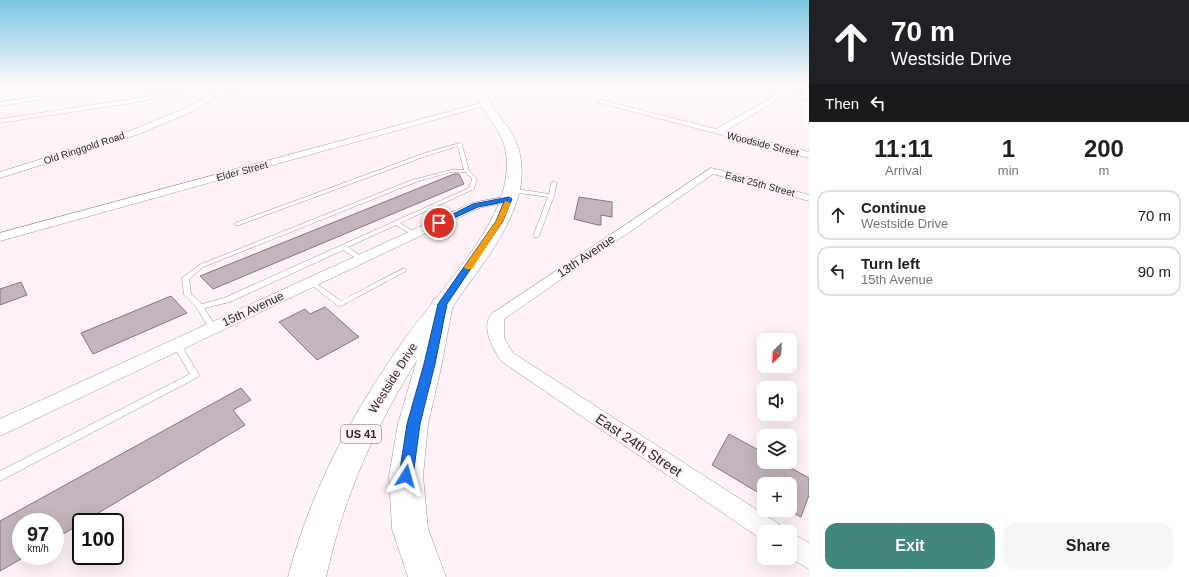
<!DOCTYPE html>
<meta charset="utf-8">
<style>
:root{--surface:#fff;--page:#f6f6f6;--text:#202124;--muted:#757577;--line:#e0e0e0;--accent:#42877d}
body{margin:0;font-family:Arial,sans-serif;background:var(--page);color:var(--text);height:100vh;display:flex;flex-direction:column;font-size:15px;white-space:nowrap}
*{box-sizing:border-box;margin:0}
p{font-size:13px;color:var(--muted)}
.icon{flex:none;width:22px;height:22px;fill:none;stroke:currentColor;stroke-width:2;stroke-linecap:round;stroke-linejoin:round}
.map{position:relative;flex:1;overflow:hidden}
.sheet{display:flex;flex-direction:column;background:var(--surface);width:380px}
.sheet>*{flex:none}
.top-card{background:#202124;color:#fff;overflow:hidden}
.needle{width:26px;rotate:204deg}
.tools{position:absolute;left:757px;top:333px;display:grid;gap:8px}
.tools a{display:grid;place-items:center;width:40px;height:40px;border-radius:8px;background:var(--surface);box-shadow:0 4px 16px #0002;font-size:20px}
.speed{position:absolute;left:12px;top:513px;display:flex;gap:8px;font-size:20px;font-weight:700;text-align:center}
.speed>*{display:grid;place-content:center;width:52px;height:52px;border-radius:50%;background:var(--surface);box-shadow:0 4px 16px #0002;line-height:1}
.speed small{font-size:10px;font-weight:400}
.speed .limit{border:2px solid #111;border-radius:6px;background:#fff;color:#111}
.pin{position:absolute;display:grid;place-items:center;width:34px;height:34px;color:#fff;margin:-17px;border:2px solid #fff;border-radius:50%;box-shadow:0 1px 4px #0007}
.me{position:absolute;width:44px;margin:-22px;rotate:8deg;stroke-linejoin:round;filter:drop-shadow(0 0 3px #0008)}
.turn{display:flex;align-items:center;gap:14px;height:84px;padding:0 16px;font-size:18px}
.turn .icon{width:52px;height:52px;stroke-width:2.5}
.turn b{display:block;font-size:28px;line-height:34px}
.then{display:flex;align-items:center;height:38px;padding:0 16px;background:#0003;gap:8px;font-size:15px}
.eta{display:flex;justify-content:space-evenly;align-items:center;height:68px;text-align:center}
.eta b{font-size:24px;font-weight:700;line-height:28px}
.primary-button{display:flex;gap:8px;margin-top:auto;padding:8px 16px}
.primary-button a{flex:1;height:46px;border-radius:12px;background:var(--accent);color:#fff;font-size:16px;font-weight:700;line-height:46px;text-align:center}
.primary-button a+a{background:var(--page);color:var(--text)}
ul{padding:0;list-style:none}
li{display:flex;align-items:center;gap:12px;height:50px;margin:0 8px 6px;padding:0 8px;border:2px solid var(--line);border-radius:12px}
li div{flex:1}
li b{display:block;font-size:15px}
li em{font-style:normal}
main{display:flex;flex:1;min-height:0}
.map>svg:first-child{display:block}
.building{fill:#c4b4bd;stroke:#85777f}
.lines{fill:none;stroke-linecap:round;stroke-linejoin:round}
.service-casing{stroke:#a2939b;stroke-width:1}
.minor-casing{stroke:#a2939b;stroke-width:1}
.primary-casing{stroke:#a2939b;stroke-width:1}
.motorway-casing{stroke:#a2939b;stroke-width:1}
.service{fill:#fff;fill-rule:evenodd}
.minor{fill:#fff;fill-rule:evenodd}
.primary{fill:#fff;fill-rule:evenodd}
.motorway{fill:#fff;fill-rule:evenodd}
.route{fill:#1a73e8;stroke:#114b97}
.slow{fill:#f59e0b}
.labels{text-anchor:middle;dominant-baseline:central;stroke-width:4;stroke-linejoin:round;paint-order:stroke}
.far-street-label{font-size:10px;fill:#2c262a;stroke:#fef1f8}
.shield{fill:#fef1f8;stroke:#6b6368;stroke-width:1}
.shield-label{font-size:11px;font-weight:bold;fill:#2c262a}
.street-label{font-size:12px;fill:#2c262a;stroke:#fef1f8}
.near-street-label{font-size:14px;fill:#2c262a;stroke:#fef1f8}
</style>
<main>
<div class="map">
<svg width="809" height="577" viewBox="0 0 809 577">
<rect width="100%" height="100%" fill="#fef1f8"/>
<path class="building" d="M454,174H459L464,184L213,289L200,276Z
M579,197L612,202V217L601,215V225H598L574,219Z
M21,282L27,295L0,305V289Z
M171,296L187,313L93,354L81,333Z
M325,307L359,337L317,360L279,322L305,309L310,314Z
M241,388L251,400L233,410L245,425L55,539V522H21V559L0,571V521Z
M729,434L764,453V462H780L809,478V495L801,517L788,510H790V484H764V496L712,465Z"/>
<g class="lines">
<defs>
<path id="service" d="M460,143L462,144L469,171L477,179L474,189L400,223L416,233L417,234L416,235H412L396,225L348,247L363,258L364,259L363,260H359L343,250L230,302L204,308L217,328L216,330H210L197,308L184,295L182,278L199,265L412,180L451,170H464L458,146L429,155L239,225H235V223L425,153ZM451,172H466L472,179L469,188L224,298L202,304L191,294L189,279L203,267L416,182Z
M554,181L557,183L554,196L539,236L538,237H534L533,236L548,197L511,192L508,190L511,188L549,194L551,183Z
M404,268L407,270L406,271L341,306H338L308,282L311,280L313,281L341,301Z
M177,342L180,343L198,373L199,375L198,377L0,481V471L190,374L173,345L174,343Z"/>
<path id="minor" d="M195,85H205L144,101L0,123V119L144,97Z
M227,85H234L222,93L247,85L253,86L225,96H221L220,94L194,111L136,135L0,178V172L130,131L188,107Z
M740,85H752L784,91L795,85H802L791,92L809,96V100L786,95L725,131L809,152V158L597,102L601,100L716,129L778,94L743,87Z
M41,96L43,97V99L0,106V102Z
M481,103H487L488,105L0,241V233Z
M711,168L737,174L809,195V201L713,174L504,319V338L513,353L779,524L783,532H764V541L501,361C493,348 481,329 491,314Z
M509,196L514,199L513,201L479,208L0,436V419L472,203Z
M790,532L809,543V569L790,558Z"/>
<path id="primary" d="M477,85H487C487,106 501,116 511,132C521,148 523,166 521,184C514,225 485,261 462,293C448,313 434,334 420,355C375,427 344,495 326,577H288C311,490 349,419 401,344C432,299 495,236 505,183C508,166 508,148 499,133C490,116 476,106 477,85Z"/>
<path id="motorway" d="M442,297L450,299L453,304L442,363L428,424L423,476L428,529L446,577H408L392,529L389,476L398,424L416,363L431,304L434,299Z"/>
</defs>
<use href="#service" class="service-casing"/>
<use href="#minor" class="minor-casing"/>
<use href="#primary" class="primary-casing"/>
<use href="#motorway" class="motorway-casing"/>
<use href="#service" class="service"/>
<use href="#minor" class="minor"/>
<use href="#primary" class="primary"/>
<use href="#motorway" class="motorway"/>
</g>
<linearGradient id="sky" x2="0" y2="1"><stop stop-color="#7bc6df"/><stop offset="0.51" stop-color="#fff9fc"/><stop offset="1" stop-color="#fff9fc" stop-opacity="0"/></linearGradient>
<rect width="809" height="166" fill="url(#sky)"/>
<path class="route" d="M509,197L512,199L503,221L447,304L435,364L420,424L413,476L411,480L406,482L401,480L399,476L407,424L424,364L438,304L496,221L504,202L478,207L441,224H436L435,223L473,204Z"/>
<path class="slow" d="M505,201L511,203L503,221L472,269H466L464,267L496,221Z"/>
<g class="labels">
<g class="far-street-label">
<text transform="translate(763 144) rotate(14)">Woodside Street</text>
<text transform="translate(84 148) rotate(-18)">Old Ringgold Road</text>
<text transform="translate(242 171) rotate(-15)">Elder Street</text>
<text transform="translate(760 184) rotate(15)">East 25th Street</text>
</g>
<rect class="shield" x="341" y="425" width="40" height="18" rx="3"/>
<g class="shield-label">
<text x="361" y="434">US 41</text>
</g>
<g class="street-label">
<text transform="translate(586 256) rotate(-34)">13th Avenue</text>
<text transform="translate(253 309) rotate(-25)">15th Avenue</text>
<text transform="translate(393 378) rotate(-58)">Westside Drive</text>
</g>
<g class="near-street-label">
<text transform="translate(639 445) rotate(34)">East 24th Street</text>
</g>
</g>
</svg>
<div class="tools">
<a><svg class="needle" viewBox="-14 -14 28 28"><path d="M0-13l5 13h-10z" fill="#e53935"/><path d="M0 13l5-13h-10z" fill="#757577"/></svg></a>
<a><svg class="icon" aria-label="sound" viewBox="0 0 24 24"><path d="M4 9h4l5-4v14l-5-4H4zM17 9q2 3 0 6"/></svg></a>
<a><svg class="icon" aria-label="layers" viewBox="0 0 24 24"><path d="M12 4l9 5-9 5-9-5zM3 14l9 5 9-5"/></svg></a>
<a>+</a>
<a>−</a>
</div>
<div class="speed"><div>97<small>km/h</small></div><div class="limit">100</div></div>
<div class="pin" style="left:439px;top:223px;background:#d93025"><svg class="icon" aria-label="arrive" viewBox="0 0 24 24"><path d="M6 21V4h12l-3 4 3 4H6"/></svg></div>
<svg class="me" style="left:406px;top:476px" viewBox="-20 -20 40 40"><path d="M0-17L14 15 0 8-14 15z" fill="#1a73e8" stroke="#fff" stroke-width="4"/></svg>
</div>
<section class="sheet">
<div class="top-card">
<div class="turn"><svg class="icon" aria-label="ahead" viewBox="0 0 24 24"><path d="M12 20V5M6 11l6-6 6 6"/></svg><div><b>70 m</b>Westside Drive</div></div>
<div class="then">Then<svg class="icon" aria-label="left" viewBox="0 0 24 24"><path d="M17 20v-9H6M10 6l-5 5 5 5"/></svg></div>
</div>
<div class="eta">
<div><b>11:11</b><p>Arrival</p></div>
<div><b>1</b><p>min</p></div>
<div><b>200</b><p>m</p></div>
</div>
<ul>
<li><svg class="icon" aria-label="ahead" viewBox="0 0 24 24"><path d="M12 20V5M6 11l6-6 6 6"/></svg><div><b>Continue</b><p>Westside Drive</p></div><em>70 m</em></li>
<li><svg class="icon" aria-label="left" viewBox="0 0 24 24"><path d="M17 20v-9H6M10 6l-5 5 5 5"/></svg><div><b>Turn left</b><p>15th Avenue</p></div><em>90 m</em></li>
</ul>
<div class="primary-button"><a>Exit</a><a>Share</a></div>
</section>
</main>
